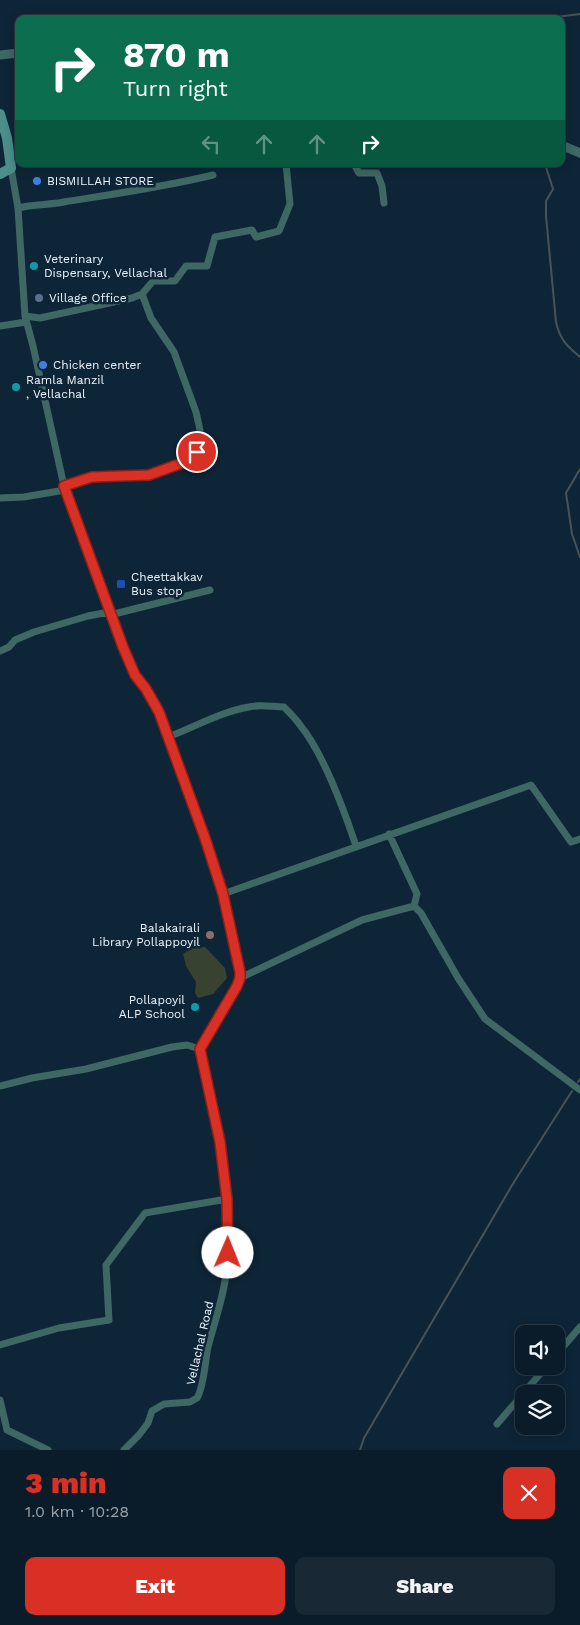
<!DOCTYPE html>
<meta charset="utf-8">
<style>
:root{--surface:#0a1c29;--page:#182935;--text:#f1f3f6;--muted:#99a1a8;--line:#2a3a46;--accent:#d93025}
body{margin:0;font-family:"Work Sans",sans-serif;background:var(--page);color:var(--text);height:100vh;display:flex;flex-direction:column;font-size:19px;white-space:nowrap}
*{box-sizing:border-box;margin:0}
p{font-size:16px;color:var(--muted)}
.icon{flex:none;width:28px;height:28px;fill:none;stroke:currentColor;stroke-width:2;stroke-linecap:round;stroke-linejoin:round}
.map{position:relative;height:1450px;overflow:hidden}
.sheet{display:flex;flex-direction:column;background:var(--surface);flex:1}
.sheet>*{flex:none}
.banner{position:absolute;left:15px;top:15px;width:550px;height:152px;border-radius:10px;box-shadow:0 2px 12px #0003,0 0 0 1px var(--line);background:#0b6e4f;color:#fff;overflow:hidden}
.tools{position:absolute;left:515px;top:1325px;display:grid;gap:10px}
.tools a{display:grid;place-items:center;width:50px;height:50px;border-radius:10px;background:var(--surface);box-shadow:0 2px 12px #0003,0 0 0 1px var(--line);font-size:25px}
.pin{position:absolute;display:grid;place-items:center;width:42px;height:42px;color:#fff;margin:-21px;border:2px solid #fff;border-radius:50%;box-shadow:0 1px 5px #0007}
.me{position:absolute;width:55px;margin:-28px;rotate:1deg;stroke-linejoin:round;filter:drop-shadow(0 0 4px #0008)}
.turn{display:flex;align-items:center;gap:18px;height:105px;padding:0 25px;font-size:22px}
.turn .icon{width:65px;height:65px;stroke-width:2.5}
.turn b{display:block;font-size:35px;line-height:42px}
.lanes{display:flex;align-items:center;height:48px;padding:0 25px;background:#0003;justify-content:center;gap:25px;direction:ltr}
.lanes .off{opacity:.35}
.round{display:grid;place-items:center;flex:none;width:52px;height:52px;border-radius:10px;background:var(--page)}
.overview{display:flex;align-items:center;justify-content:space-between;height:85px;padding:0 25px}
h1{font-size:30px;font-weight:800;line-height:38px;color:var(--accent)}
.action{display:flex;gap:10px;margin-top:auto;padding:10px 25px}
.action a{flex:1;height:58px;border-radius:10px;background:var(--accent);color:#fff;font-size:20px;font-weight:800;line-height:58px;text-align:center}
.action a+a{background:var(--page);color:var(--text)}
.map>svg:first-child{display:block}
.green{fill:#374231}
.lines{fill:none;stroke-linecap:round;stroke-linejoin:round}
.stream{stroke:#475357;stroke-width:2}
.minor{stroke:#3f6764;stroke-width:7}
.tertiary{stroke:#3f6764;stroke-width:9}
.secondary{stroke:#4b8e8a;stroke-width:10}
.route-casing{stroke:#8d1f18;stroke-width:12}
.route{stroke:#d93025;stroke-width:9}
.shop-dot{fill:#3f7fe0;stroke:#0e2537;stroke-width:2}
.culture-dot{fill:#0f9aa8;stroke:#0e2537;stroke-width:2}
.service-dot{fill:#5c6f8a;stroke:#0e2537;stroke-width:2}
.transit-dot{fill:#1a4fb4;stroke:#0e2537;stroke-width:2}
.education-dot{fill:#8d6e63;stroke:#0e2537;stroke-width:2}
.labels{text-anchor:middle;dominant-baseline:central;stroke-width:5;stroke-linejoin:round;paint-order:stroke}
.poi-label{font-size:12px;fill:#edf5fd;stroke:#0e2537;text-anchor:start}
.street-label{font-size:12px;fill:#edf5fd;stroke:#0e2537}
</style>
<div class="map">
<svg width="580" height="1450" viewBox="0 0 580 1450">
<rect width="100%" height="100%" fill="#0e2537"/>
<path class="green" d="M205,947L225,968L227,978L213,994L198,998L195,993L196,982L186,966L183,954L192,948Z"/>
<g class="lines">
<path class="stream" d="M540,19L580,14
M545,164L553,189L546,201V216L556,322C560,340 567,346 580,357
M580,469L566,493L572,534L580,557
M578,1082L580,1079
M360,1450L364,1438L514,1182L572,1091"/>
<path class="minor" d="M354,164L359,173H377L382,186L384,203
M11,168L18,208L25,316L33,346L64,486L123,647L135,675L146,689L159,712L205,838L223,894L240,978L237,986L200,1049C215,1122 233,1190 227,1266C225,1293 215,1320 208,1347C205,1361 204,1387 197,1398L190,1402L164,1404L152,1411L148,1423L139,1435L124,1450
M18,208C34,204 49,205 64,202C114,194 164,187 213,175
M142,294L153,281H175L186,266H207L215,237L252,230L256,237L279,231L290,204L286,164
M25,316L40,318L132,298L142,294L151,318L174,352L196,412L200,430L197,452L185,462L149,475L92,477L64,486
M0,326L26,322
M0,498L24,497L65,490
M110,615L210,590
M0,651L9,647L15,640L34,632L88,616L109,612
M168,737C195,727 220,712 249,707C260,704 273,707 284,707C290,713 296,719 300,725C324,754 344,810 356,846
M389,834L417,894L414,906
M223,894L531,785L571,842L580,839
M240,978L362,920L414,906L421,913L458,978L485,1019L580,1090
M0,1086L32,1078L86,1069L172,1047L187,1045L200,1049
M0,1345L59,1328L109,1320L106,1265L145,1213L227,1199
M556,1355L580,1327
M0,1400L7,1430L48,1450
M497,1424L547,1366"/>
<path class="tertiary" d="M0,55L19,53
M561,145L580,153"/>
<path class="secondary" d="M0,114L7,138L11,168L0,174"/>
</g>
<g class="lines">
<defs>
<path id="route" d="M197,452L185,462L149,475L92,477L64,486L123,647L135,675L146,689L159,712L205,838L223,894L240,972V978L237,986L200,1049L220,1142L227,1199L228,1253"/>
</defs>
<use href="#route" class="route-casing"/>
<use href="#route" class="route"/>
</g>
<g class="shop-dot">
<circle cx="37" cy="181" r="5"/>
<circle cx="43" cy="365" r="5"/>
</g>
<g class="culture-dot">
<circle cx="34" cy="266" r="5"/>
<circle cx="16" cy="387" r="5"/>
<circle cx="195" cy="1007" r="5"/>
</g>
<circle class="service-dot" cx="39" cy="298" r="5"/>
<rect class="transit-dot" x="116" y="579" width="10" height="10" rx="2.5"/>
<circle class="education-dot" cx="210" cy="935" r="5"/>
<g class="labels">
<g class="poi-label">
<text x="47" y="181">BISMILLAH STORE</text>
<text x="44" y="259">Veterinary<tspan x="44" dy="14">Dispensary, Vellachal</tspan></text>
<text x="49" y="298">Village Office</text>
<text x="53" y="365">Chicken center</text>
<text x="26" y="380">Ramla Manzil<tspan x="26" dy="14">, Vellachal</tspan></text>
<text x="131" y="577">Cheettakkav<tspan x="131" dy="14">Bus stop</tspan></text>
<text x="200" y="928" text-anchor="end">Balakairali<tspan x="200" dy="14">Library Pollappoyil</tspan></text>
<text x="185" y="1000" text-anchor="end">Pollapoyil<tspan x="185" dy="14">ALP School</tspan></text>
</g>
<g class="street-label">
<text transform="translate(200 1343) rotate(-77)">Vellachal Road</text>
</g>
</g>
</svg>
<div class="tools">
<a><svg class="icon" aria-label="sound" viewBox="0 0 24 24"><path d="M4 9h4l5-4v14l-5-4H4zM17 9q2 3 0 6"/></svg></a>
<a><svg class="icon" aria-label="layers" viewBox="0 0 24 24"><path d="M12 4l9 5-9 5-9-5zM3 14l9 5 9-5"/></svg></a>
</div>
<div class="pin" style="left:197px;top:452px;background:#d93025"><svg class="icon" aria-label="arrive" viewBox="0 0 24 24"><path d="M6 21V4h12l-3 4 3 4H6"/></svg></div>
<svg class="me" style="left:228px;top:1253px" viewBox="-20 -20 40 40"><circle r="19" fill="#fff"/><path d="M0-13L10 11 0 6-10 11z" fill="#d93025"/></svg>
<div class="banner">
<div class="turn"><svg class="icon" aria-label="right" viewBox="0 0 24 24"><path d="M7 20v-9h11M14 6l5 5-5 5"/></svg><div><b>870 m</b>Turn right</div></div>
<div class="lanes"><svg class="icon off" aria-label="left" viewBox="0 0 24 24"><path d="M17 20v-9H6M10 6l-5 5 5 5"/></svg><svg class="icon off" aria-label="ahead" viewBox="0 0 24 24"><path d="M12 20V5M6 11l6-6 6 6"/></svg><svg class="icon off" aria-label="ahead" viewBox="0 0 24 24"><path d="M12 20V5M6 11l6-6 6 6"/></svg><svg class="icon" aria-label="right" viewBox="0 0 24 24"><path d="M7 20v-9h11M14 6l5 5-5 5"/></svg></div>
</div>
</div>
<section class="sheet">
<div class="overview"><div><h1>3 min</h1><p>1.0 km · 10:28</p></div><a class="round" style="background:#d93025;color:#fff"><svg class="icon" aria-label="close" viewBox="0 0 24 24"><path d="M6 6l12 12M18 6L6 18"/></svg></a></div>
<div class="action"><a>Exit</a><a>Share</a></div>
</section>
